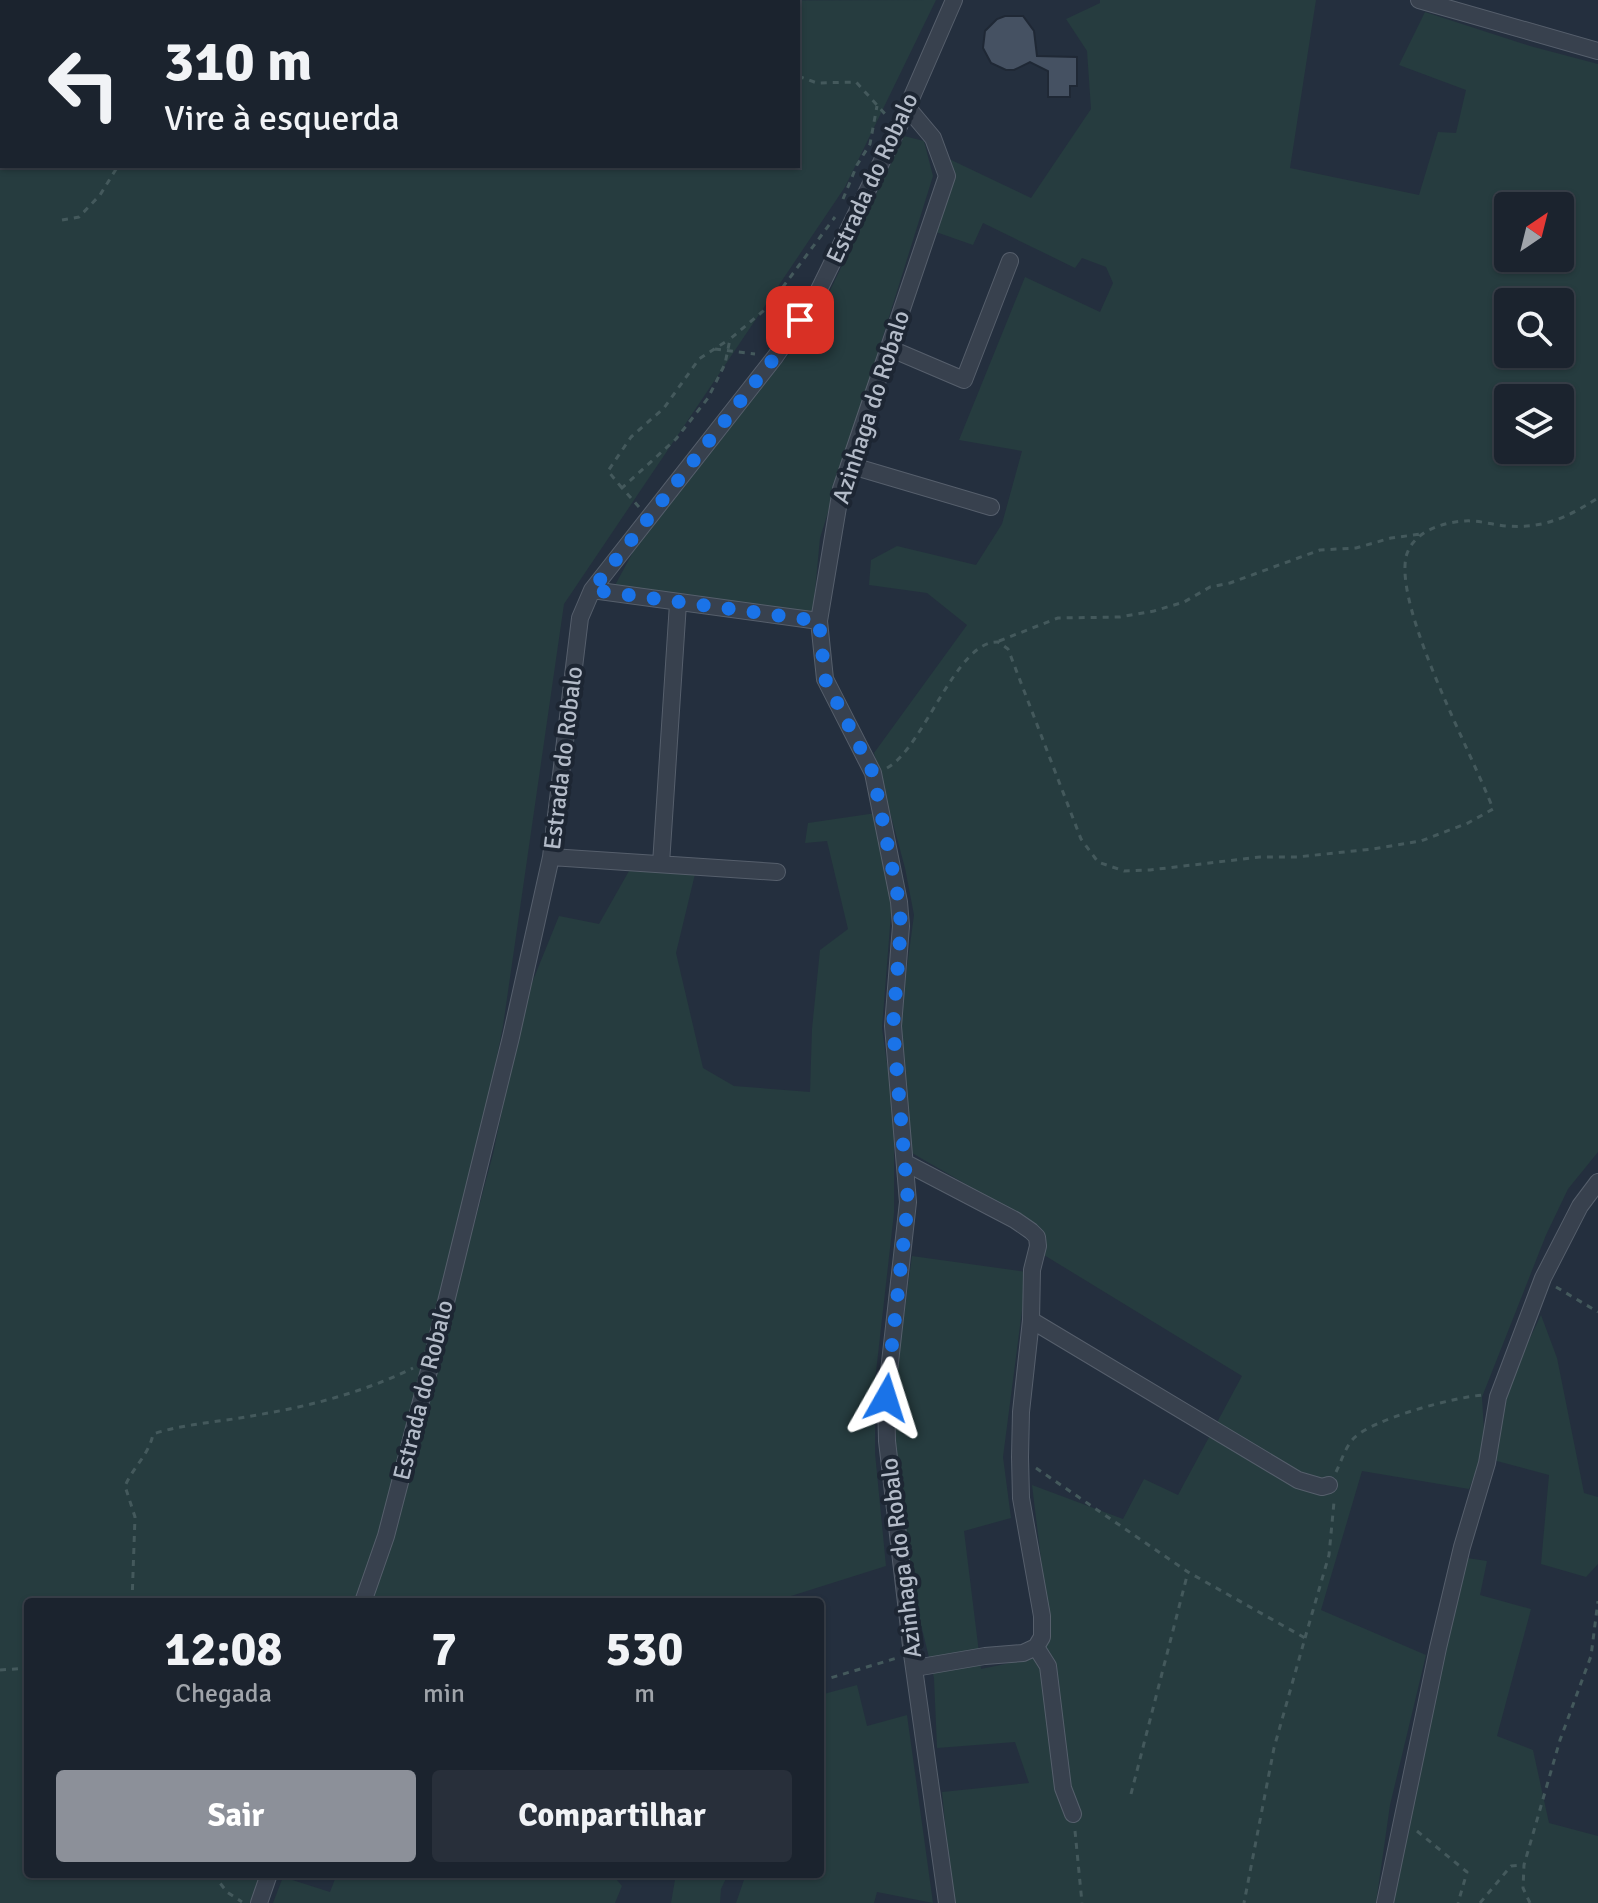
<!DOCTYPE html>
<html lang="pt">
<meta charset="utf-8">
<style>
:root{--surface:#1b232e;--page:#282f3a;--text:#f1f3f6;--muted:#a0a4aa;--line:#39404a;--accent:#8c9099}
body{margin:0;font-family:Signika,sans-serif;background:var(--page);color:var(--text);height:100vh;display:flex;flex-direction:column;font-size:30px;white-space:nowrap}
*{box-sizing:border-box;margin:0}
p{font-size:26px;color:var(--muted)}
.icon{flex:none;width:44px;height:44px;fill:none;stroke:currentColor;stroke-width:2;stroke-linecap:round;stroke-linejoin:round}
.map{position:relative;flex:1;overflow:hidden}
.side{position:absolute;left:24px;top:1598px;width:800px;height:280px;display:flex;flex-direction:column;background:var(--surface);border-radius:8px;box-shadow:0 2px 6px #0004,0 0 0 2px var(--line)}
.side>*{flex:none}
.hud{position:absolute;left:0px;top:0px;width:800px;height:168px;box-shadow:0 2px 6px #0004,0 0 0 2px var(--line);background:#1b232e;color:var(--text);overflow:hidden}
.needle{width:52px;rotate:35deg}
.tools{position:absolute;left:1494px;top:192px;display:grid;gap:16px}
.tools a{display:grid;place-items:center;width:80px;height:80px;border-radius:8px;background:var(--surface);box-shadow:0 2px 6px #0004,0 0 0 2px var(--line);font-size:40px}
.pin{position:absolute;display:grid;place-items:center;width:68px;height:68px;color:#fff;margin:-34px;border-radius:16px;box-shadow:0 4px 12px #0006}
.me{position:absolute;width:88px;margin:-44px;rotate:6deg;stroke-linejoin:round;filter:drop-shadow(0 0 6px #0008)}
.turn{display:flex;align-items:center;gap:28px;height:168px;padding:0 32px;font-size:36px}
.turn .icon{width:104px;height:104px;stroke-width:2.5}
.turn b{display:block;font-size:56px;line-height:68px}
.eta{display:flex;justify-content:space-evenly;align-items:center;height:136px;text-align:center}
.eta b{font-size:48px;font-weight:800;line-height:56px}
.cta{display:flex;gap:16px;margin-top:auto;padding:16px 32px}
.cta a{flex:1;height:92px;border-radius:8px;background:var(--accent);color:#fff;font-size:32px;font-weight:800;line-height:92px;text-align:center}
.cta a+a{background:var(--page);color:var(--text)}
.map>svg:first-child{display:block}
.green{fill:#263c3f;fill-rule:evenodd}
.building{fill:#455162;stroke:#1f2835;stroke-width:2}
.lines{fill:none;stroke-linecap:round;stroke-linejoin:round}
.minor-casing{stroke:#565f6c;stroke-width:18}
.path{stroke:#44595c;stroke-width:3;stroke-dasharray:6 6;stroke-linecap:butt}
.minor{stroke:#38414e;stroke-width:16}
.route{stroke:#1a73e8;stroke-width:14;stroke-dasharray:0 25.2}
.labels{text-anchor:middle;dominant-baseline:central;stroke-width:8;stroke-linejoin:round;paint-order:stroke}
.street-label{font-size:24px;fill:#b4bcc9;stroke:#1d2633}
</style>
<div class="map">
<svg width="1598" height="1903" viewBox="0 0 1598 1903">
<rect width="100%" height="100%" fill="#242f3e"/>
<path class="green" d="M0,0H20L2,2V166H798V2H122L936,0L845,187L564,604L503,1026L431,1386L493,1154L525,1000L559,916L599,924L629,871L695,874L676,953L703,1068L734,1086L810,1092L812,1029L820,950L848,929L827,841L805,843L808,823L876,813L892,901L882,1028L894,1114V1213L875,1381V1453L886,1566L772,1602H375L376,1598L374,1602H28V1874H270L259,1903H0Z
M1100,0H1316L1290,168L1419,195L1438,132L1456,133L1466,90L1399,65L1425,12L1530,46L1598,64V1152L1568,1189L1546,1235L1482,1397L1485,1449L1469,1489L1362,1471L1321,1610L1426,1655L1390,1805L1376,1903H953L942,1792L1029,1783L1015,1742L937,1748L934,1678L915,1600L894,1433L897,1366L912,1256L1027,1272L1003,1457L1011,1518L964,1531L981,1669L1024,1660L1043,1643L1046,1600L1032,1485L1123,1519L1144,1479L1178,1495L1242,1376L1044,1255L1039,1234L988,1197L912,1153L900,1019L914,915L905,868L874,753L967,625L927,593L869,585L871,560L897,546L976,565L1002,524L1022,451L959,440L1025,277L1100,312L1113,283L1106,267L1082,258L1075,268L983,223L973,245L936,232L947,158L1031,198L1091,109L1087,51L1066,19L1100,3ZM1508,206H1560V258H1508ZM1508,302H1560V354H1508ZM1508,398H1560V450H1508Z
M904,136L924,141L933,176L820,538L813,612L613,589L647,526L814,324Z
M1541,1315L1557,1358L1584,1493L1598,1497V1564L1586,1577L1541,1564L1549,1475L1493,1460L1509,1382Z
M1467,1558L1487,1561L1480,1595L1531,1609L1497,1736L1533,1750L1549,1823L1598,1836V1903H1393L1409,1803Z
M857,1685L867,1726L907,1715L933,1903L877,1892L874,1903H736L746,1874H820V1695Z
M337,1874H612L622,1886L615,1903H273L283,1877L330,1892Z
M676,1874H728L721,1889L720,1903H671Z"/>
<path class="building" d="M1005,16H1023L1034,31L1037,56L1077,57V86H1070V97H1048V71L1030,62L1014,70H1006L991,63L983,48L985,31L997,19Z"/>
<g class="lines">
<defs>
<path id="minor" d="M1419,0L1598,51
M907,107L933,138L947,176L841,489L819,621L825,679L873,773L899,902L901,926L893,1026L908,1202L886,1398L887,1441L912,1654L947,1903
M889,348L964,380L1010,261
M849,465L991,507
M592,590L819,621
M551,857L777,872
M661,864L678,603
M906,1163L1015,1220L1031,1231L1037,1237L1038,1246L1032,1270L1031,1320L1021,1412L1020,1457L1021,1498L1042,1616V1637L1036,1647L1023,1653L985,1656L915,1668
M1031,1320L1298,1480L1322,1487L1329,1485
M363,1602L386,1536L432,1359L511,1037L551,857L580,618L592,590L775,357L813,302L900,124L954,0
M1036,1647L1048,1666L1063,1788L1073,1814
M259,1903L269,1874
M1385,1903L1438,1648L1462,1547L1487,1463L1498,1397L1543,1278L1580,1206L1598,1182"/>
</defs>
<use href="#minor" class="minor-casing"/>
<path class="path" d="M692,0L694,2
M8,2V0
M131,2L132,0
M0,39L2,29
M0,49L2,62
M798,76L817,83L856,82L886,115
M843,199L857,165L870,144L877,106
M62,220L79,217L100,195L118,166
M715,349L755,354
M622,488L608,471L631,437L664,408L699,359L730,339
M639,507L622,488L676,439L708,398L725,364L730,339L768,307L835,217
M999,641L1058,618L1120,617L1154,611L1184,602L1210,587L1230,583L1320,550L1356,548L1391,538L1421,534
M887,768C924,748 956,640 998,642L1008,649L1081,839L1098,862L1124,871L1150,870L1260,857H1297L1373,849L1421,841L1468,823L1493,809C1472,753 1395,611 1406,557C1412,532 1442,522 1465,521C1478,520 1493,525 1507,526C1543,529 1568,517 1598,498
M1556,1287L1598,1312
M1036,1468L1188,1572L1305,1638L1274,1748L1244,1903
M1336,1472C1341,1462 1345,1448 1353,1439C1371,1419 1455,1397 1483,1395
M132,1602L135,1517L125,1486C133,1467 149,1455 153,1434C187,1423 222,1422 257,1415C311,1406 364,1392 413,1368
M1305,1638L1329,1555L1334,1502
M0,1670L28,1668
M820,1681L897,1658
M1131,1794L1188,1572
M1075,1831L1082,1903
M1417,1831L1467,1872L1458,1903
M213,1874L227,1892L242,1902
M1480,1903L1511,1866L1523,1865
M1530,1903L1523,1888L1524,1865L1560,1740L1591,1656L1598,1601"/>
<use href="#minor" class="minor"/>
</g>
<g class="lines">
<path class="route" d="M800,320L775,357L592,590L819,621L825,679L873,773L899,902L901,926L893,1026L908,1202L886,1398"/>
</g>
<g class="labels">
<g class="street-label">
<text transform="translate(872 178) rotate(-65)">Estrada do Robalo</text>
<text transform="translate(871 407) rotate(-72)">Azinhaga do Robalo</text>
<text transform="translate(563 758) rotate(-83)">Estrada do Robalo</text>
<text transform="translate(423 1390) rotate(-76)">Estrada do Robalo</text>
<text transform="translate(901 1558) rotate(-97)">Azinhaga do Robalo</text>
</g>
</g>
</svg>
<div class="tools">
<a><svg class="needle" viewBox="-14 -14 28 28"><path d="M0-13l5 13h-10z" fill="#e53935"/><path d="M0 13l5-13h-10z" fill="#a0a4aa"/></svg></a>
<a><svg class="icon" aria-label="search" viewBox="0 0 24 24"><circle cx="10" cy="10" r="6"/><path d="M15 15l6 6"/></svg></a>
<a><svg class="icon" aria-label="layers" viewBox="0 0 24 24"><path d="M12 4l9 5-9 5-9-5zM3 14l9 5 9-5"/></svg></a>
</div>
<div class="pin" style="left:800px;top:320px;background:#d93025"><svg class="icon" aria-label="arrive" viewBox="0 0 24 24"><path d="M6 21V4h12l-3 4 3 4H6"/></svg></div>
<svg class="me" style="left:886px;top:1398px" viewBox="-20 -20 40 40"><path d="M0-17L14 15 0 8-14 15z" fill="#1a73e8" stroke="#fff" stroke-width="4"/></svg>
<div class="hud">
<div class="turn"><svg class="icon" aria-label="left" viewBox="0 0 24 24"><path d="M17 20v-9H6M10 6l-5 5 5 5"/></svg><div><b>310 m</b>Vire à esquerda</div></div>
</div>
<section class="side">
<div class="eta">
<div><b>12:08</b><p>Chegada</p></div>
<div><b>7</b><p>min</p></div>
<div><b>530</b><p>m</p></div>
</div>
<div class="cta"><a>Sair</a><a>Compartilhar</a></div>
</section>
</div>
